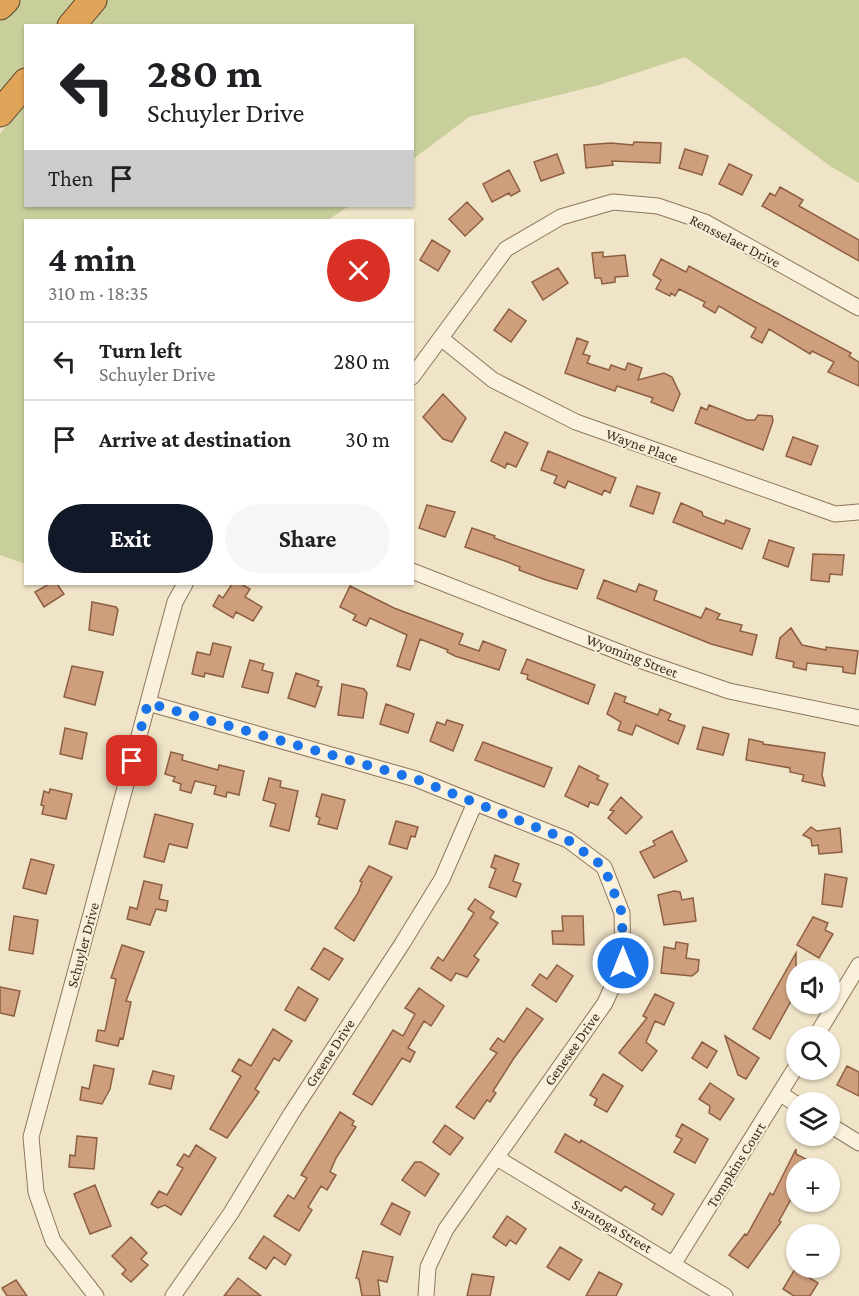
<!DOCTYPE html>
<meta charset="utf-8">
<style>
:root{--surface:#fff;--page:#f6f6f6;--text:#202124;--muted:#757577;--line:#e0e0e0;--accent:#111827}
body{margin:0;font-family:"Crimson Pro",serif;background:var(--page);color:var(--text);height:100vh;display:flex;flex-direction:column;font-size:22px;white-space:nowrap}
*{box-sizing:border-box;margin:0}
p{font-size:20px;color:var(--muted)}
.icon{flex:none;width:33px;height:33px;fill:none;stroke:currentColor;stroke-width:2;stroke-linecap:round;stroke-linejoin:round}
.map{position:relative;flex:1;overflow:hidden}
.panel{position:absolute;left:24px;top:219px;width:390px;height:366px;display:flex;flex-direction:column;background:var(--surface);border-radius:0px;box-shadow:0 2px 4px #0004}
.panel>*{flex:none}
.hud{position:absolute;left:24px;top:24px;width:390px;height:183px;border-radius:0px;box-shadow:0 2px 4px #0004;background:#fff;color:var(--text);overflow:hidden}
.buttons{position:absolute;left:786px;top:960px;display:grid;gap:12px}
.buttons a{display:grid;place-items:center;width:54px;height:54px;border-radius:50%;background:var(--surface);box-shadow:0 2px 4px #0004;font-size:30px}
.pin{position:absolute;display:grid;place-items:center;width:51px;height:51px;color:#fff;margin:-26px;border-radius:12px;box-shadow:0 3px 9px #0006}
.me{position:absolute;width:66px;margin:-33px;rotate:0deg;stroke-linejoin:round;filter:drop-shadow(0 0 4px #0008)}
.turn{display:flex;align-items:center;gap:21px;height:126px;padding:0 24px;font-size:27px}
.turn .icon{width:78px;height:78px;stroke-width:2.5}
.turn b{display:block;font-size:42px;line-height:51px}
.then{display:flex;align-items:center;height:57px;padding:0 24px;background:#0003;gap:12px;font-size:22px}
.round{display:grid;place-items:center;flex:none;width:63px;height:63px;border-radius:32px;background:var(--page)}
.overview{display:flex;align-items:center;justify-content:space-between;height:102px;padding:0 24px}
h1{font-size:36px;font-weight:700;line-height:45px}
.cta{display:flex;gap:12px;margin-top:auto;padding:12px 24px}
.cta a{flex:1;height:69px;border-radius:36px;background:var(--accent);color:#fff;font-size:24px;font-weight:700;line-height:69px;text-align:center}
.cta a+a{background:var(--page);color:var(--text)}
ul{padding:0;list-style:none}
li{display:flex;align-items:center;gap:18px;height:78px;padding:0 24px;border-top:2px solid var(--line)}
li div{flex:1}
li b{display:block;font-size:22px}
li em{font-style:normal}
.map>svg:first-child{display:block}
.green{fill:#c9cf9b}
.building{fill:#cf9f7d;stroke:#8d5f41;stroke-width:1.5}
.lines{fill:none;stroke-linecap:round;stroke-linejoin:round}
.minor-casing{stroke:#8d765c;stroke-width:17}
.motorway-casing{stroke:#5b4430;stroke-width:29}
.minor{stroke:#faf1dc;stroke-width:15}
.motorway{stroke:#e0a458;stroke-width:27}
.route{stroke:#1a73e8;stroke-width:10;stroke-dasharray:0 18}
.labels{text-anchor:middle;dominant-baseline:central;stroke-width:4.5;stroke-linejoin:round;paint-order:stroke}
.street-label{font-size:15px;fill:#3d2e20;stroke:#f7eed8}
</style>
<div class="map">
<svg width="859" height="1296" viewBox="0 0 859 1296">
<rect width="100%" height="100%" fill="#f0e4c8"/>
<path class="green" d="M18,0H82L60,25L26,26L25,67L0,100V20Z
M105,0H859V183L830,166L685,57L599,85L469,117L413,159L412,26H84Z
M25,100L26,206H349L328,220H26L25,564L0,555V134Z"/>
<path class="building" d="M634,142L661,143L660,163L612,161L613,165L586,168L584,145L611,143L633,145Z
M685,149L708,156L702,175L679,168Z
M557,154L564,173L541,181L534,162Z
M729,164L752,175L742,195L719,184Z
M509,170L520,191L511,196L509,193L492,202L483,184Z
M780,187L803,200L799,206L859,240V261L762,206L770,193L775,196Z
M467,202L483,219L465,236L449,219Z
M432,240L450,251L438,271L420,260Z
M603,252V257L625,255L628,276L615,277V282L602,284L601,278H595L592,253Z
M661,259L686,272L689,266L851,353L849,356L859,362V386L828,372L834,362L812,351L810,354L769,329L762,343L751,337L756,328L719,306L715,313L703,306L705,302L679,289L675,296L671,293L670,296L656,289L661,280L653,275Z
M558,268L568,283L543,300L532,282Z
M509,309L526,321L511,342L494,330Z
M577,338L588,342L583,354L590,356L587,363L609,370L611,365L625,370L628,363L642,368L638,380L664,373L672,377L680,394L673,411L651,402L653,398L617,386L615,391L565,373Z
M443,394L466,418L452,442L443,439L423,417Z
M709,405L747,420H755L758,415L772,416L773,421L763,450L695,423L701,407L707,410Z
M505,432L528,443L516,467L507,463L505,468L491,461Z
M793,437L818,446L811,465L786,456Z
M548,451L616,478L610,493L604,490L602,495L568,481L565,488L554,483L557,476L541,470Z
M637,486L660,493L653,514L630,506Z
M681,503L702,512L703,516L724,524L726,520L750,529L742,549L673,522Z
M427,505L455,512L445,537L419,528Z
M472,528L495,536L494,538L584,570L577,589L546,580L519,570L520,567L505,561L465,547Z
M769,540L794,548L788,567L763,558Z
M813,554L844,555L842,575L830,574L829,582L811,580Z
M604,580L636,592L639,584L657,591L654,600L701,618L706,608L720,614L717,619L742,625L740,631L757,635L752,655L711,644L597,598Z
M49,584H57L64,594L44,607L35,592Z
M232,584H241L250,589L245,597L262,607L253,621L236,612L233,618L213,606L219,595L223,598Z
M350,586L394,608L463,634L459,644L479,651L483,641L506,650L499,670L455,656L447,652L448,650L420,639L410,670L397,666L407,635L370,618L366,626L353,620L356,615L340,607Z
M92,602L116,607L118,610L113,635L89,630Z
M791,628L802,645L826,650V647L858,651L855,674L843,672V667L807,663L806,670L793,667L794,662L776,658L780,638Z
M213,643L231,647L223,677L205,673L204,677L192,674L197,652L210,655Z
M527,659L595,685L588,704L527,679L528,675L521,673Z
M250,660L264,664L262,670L273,673L268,693L242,687Z
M72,666L103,672L95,705L64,697Z
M296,673L319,681L317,686L322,687L315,707L288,698Z
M342,684L364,689L367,693L363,718L338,715Z
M615,693L626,697L624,702L658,715L660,709L671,714L668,720L685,726L678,744L636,725L632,735L618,730L621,722L607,714Z
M386,704L414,714L408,733L380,724Z
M447,720L463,725L453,751L430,741L437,722L445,725Z
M703,727L729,734L723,755L697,749Z
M65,728L87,733L82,759L60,754Z
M749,739L763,742V744L825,753L822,775L825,786L802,781L804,775L790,772V768L746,760Z
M483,742L552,768L544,787L475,760Z
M171,752L183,755L182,760L218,770L219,765L244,771L239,795L227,792L226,797L214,794L216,786L195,781L191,793L180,790L181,784L173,781L175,777L165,774Z
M579,766L599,776L597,779L608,784L598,805L590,802L588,807L565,796Z
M269,778L281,781L280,787L298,791L289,831L270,826L276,804L263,800Z
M50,789L72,794L66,819L42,814L44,806L41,805L44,791L49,793Z
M322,794L345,800L337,829L318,824L320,818L316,816Z
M621,797L642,817L626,834L608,818L614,811L610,810Z
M155,814L193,824L187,848L169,844L164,862L144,857Z
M396,821L418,827L415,837L411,836L407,849L389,844Z
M811,827L817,831L840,828L842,852L819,854L818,845L812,846L811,839L803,835Z
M672,831L687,861L654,878L640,852L655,845L653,841Z
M495,855L519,864L513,881L521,884L516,897L489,887L496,869L491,867Z
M31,859L54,865L46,894L23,888Z
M369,866L392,877L354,941L335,928L358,893L362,882L360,881Z
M825,874L847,878L842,907L822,904Z
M144,881L162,885L159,899L168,901L166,911L156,909L150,925L127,919L130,907L137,909Z
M674,891L680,892L682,900L693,898L696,921L664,925L658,895Z
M475,899L494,912L490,918L498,923L474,956L479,960L467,977L456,973L451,981L431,968L438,957L443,961L464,929L474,913L468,909Z
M14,916L38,920L33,954L9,950Z
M562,916H583L584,945L553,944L552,931H563Z
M813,917L828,923L825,930L833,934L819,958L797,945Z
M676,942L688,944L686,958L699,960L698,971L692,976L661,973L664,947L675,949Z
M122,945L144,952L126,1001L131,1002L123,1039L120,1038L118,1046L96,1041L98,1030L105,1031L116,979L111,978Z
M324,948L343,959L329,980L311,969Z
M796,953V992L770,1039L753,1029Z
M557,965L573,976L556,1002L532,985L540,974L547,979Z
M0,987L20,991L14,1016L0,1013Z
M298,987L318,999L305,1021L285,1010Z
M419,988L444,1006L431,1026L424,1021L408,1048L415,1052L410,1062L402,1058L372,1105L353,1094L393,1030L403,1036L415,1014L405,1008Z
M655,994L674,1003L664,1025L655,1021L646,1042L657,1051L642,1071L619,1053L647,1018L643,1016Z
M527,1008L543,1019L514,1058L493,1091L496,1093L490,1102L487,1100L474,1119L456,1107L497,1053L490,1049L498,1038L504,1042Z
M273,1029L292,1041L279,1061L274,1058L255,1089L259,1092L227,1138L210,1129L241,1076L232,1071L239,1059L251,1066Z
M725,1036L759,1058L746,1079L738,1075Z
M702,1042L717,1051L707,1068L692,1058Z
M94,1065L114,1069L110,1089L102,1104L80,1100L82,1087L89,1089Z
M847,1066L859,1072V1096L837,1085Z
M153,1071L174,1076L171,1089L149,1084Z
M603,1074L623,1086L607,1112L594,1105L597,1099L590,1095Z
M710,1083L734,1099L720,1120L709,1113L710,1106L699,1099Z
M340,1112L354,1121L352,1125L356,1127L336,1158L330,1172L336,1175L327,1190L321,1186L308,1207L312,1210L299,1231L274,1216L288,1195L294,1199L307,1178L301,1175Z
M682,1124L708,1139L695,1163L674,1152L682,1139L676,1136Z
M445,1125L463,1138L450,1155L433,1142Z
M565,1134L580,1143L581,1140L674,1194L662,1215L652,1209L655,1204L625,1186L621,1191L555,1152Z
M77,1136L97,1138L94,1169L69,1167L70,1155L75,1156Z
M196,1145L216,1158L181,1215L165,1205L158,1208L151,1204L159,1191L167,1195L183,1168L177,1165L184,1154L189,1157Z
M796,1149V1154L823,1168H796V1190L779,1221L781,1222L748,1268L729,1255L745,1234L747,1235L770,1193L773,1195Z
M415,1162H421L439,1174L425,1196L402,1180Z
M95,1185L111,1226L90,1234L74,1194Z
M392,1203L410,1212L400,1235L381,1224Z
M507,1216L526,1229L516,1244L510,1240L506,1246L493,1237Z
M264,1236L291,1255L285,1265L274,1257L266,1269L249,1258Z
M131,1237L147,1253L141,1259L148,1265L131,1282L122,1274L126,1270L112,1256Z
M560,1247L582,1260L569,1280L547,1267Z
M363,1251L393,1257L387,1282L378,1280L380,1296H362L359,1279L356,1278Z
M795,1269L818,1283L810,1296H794L783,1289Z
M599,1272L622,1284L616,1296H586Z
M472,1274L494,1277L490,1296H467Z
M238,1278L261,1296H224Z
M16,1280L27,1296H7L2,1288Z"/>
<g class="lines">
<defs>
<path id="minor" d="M442,339L493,380L576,422L835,514L859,512
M412,377L506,249L561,217L613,202L658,206L705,222L859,308
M412,571L642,661L729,691L859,718
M148,703L416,779L568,840L604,867L622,913L623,963L605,1003L446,1229L428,1267L426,1296
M816,1036L859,965
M781,1094L796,1104
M830,1125L859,1143
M497,1158L725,1296
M674,1263L796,1067
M96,1296L53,1241L36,1192L31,1137L175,602L185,584
M173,1296L231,1213L291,1114L402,944L442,879L475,803"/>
<path id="motorway" d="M0,6L6,0
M71,26L93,0
M0,113L26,82"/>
</defs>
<use href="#minor" class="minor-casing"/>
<use href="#motorway" class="motorway-casing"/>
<use href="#minor" class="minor"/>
<use href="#motorway" class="motorway"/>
</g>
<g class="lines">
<path class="route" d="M132,761L148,703L416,779L568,840L604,867L622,913L623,963"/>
</g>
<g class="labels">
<g class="street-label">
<text transform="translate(735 241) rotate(27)">Rensselaer Drive</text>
<text transform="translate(642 446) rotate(20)">Wayne Place</text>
<text transform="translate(632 656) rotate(21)">Wyoming Street</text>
<text transform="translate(83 945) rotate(-75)">Schuyler Drive</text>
<text transform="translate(572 1049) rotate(-55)">Genesee Drive</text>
<text transform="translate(330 1053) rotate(-57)">Greene Drive</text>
<text transform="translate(736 1165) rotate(-58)">Tompkins Court</text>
<text transform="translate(612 1226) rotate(31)">Saratoga Street</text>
</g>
</g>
</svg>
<div class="buttons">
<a><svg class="icon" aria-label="sound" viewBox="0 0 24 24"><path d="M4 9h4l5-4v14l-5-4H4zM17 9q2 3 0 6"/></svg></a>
<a><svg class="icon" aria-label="search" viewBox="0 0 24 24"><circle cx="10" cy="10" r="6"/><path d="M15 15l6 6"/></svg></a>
<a><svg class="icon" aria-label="layers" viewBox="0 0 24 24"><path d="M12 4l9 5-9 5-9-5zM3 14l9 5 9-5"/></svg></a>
<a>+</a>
<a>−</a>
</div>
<div class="pin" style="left:132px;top:761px;background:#d93025"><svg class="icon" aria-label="arrive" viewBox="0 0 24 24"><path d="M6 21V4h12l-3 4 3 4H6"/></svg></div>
<svg class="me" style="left:623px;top:963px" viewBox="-20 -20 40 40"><circle r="17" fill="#1a73e8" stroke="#fff" stroke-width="3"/><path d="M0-11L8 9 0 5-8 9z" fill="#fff"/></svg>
<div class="hud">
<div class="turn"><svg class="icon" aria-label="left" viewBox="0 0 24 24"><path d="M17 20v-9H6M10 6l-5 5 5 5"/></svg><div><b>280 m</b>Schuyler Drive</div></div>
<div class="then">Then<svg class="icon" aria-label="arrive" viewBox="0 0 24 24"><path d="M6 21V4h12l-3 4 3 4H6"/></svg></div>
</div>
<section class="panel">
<div class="overview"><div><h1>4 min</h1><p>310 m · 18:35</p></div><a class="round" style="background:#d93025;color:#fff"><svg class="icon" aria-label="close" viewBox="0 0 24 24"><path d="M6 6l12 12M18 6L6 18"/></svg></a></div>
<ul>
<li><svg class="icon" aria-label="left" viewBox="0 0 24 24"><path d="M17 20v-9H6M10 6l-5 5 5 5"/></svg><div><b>Turn left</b><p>Schuyler Drive</p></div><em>280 m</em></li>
<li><svg class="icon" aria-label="arrive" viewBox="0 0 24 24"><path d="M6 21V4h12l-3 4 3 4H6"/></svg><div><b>Arrive at destination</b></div><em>30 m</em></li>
</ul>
<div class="cta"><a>Exit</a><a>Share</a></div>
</section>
</div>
